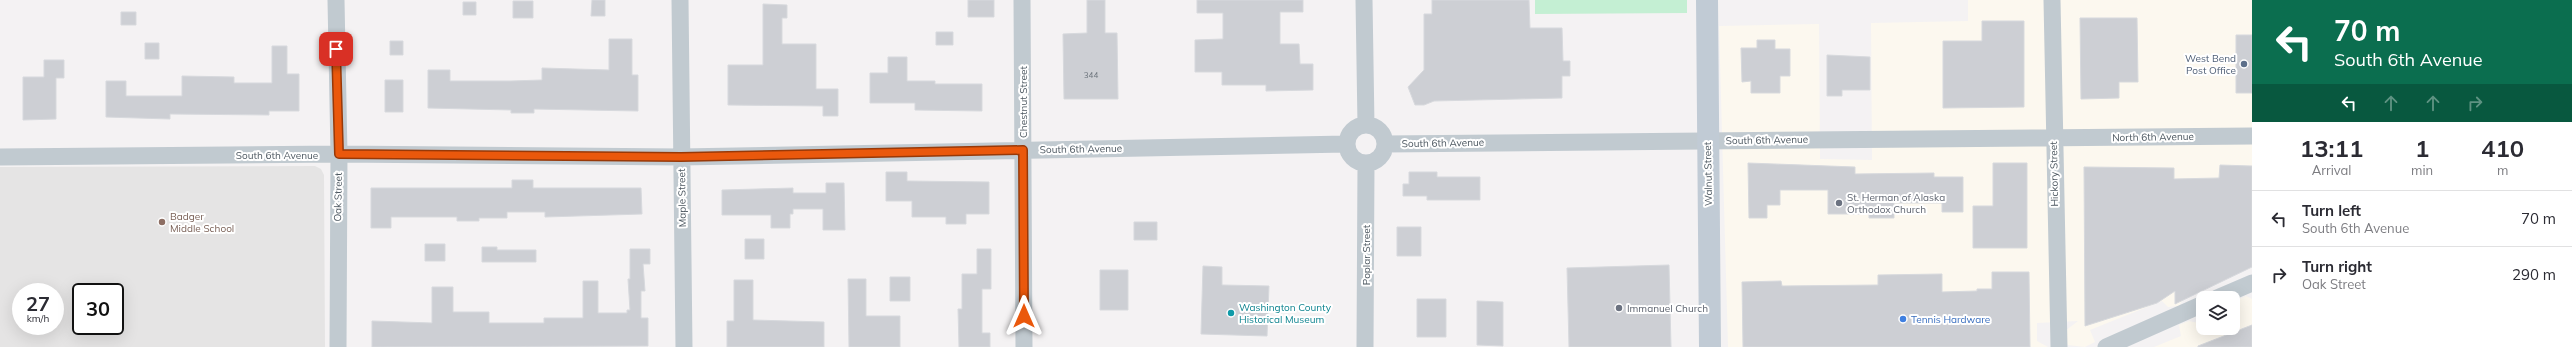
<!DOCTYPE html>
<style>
:root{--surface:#fff;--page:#f2f2f3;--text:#2b2b33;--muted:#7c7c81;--line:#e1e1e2}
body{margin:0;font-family:Mulish,sans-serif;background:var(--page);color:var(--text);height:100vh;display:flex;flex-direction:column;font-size:15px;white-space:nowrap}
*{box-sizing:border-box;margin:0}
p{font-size:13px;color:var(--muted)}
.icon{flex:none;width:22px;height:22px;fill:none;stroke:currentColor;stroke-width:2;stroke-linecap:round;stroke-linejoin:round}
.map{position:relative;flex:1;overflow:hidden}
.side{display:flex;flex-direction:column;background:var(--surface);width:320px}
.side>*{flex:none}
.guide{background:#0b6e4f;color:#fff;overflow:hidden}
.tools{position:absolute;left:2196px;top:291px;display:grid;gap:8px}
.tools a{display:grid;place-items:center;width:44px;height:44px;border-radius:8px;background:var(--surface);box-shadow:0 4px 16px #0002;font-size:20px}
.speed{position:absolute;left:12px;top:283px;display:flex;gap:8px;font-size:20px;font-weight:700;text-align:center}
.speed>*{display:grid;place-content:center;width:52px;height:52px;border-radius:50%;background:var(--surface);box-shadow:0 4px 16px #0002;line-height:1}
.speed small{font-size:10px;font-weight:400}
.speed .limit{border:2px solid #111;border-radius:6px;background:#fff;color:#111}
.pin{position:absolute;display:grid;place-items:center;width:34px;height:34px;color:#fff;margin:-17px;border-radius:8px;box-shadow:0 2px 6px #0006}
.me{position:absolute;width:44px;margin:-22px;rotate:0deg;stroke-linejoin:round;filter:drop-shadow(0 0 3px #0008)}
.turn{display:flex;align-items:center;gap:14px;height:84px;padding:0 16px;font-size:18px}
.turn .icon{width:52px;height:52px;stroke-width:2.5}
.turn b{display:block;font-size:28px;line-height:34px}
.lanes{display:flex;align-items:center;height:38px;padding:0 16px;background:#0003;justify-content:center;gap:20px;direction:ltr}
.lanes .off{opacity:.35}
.eta{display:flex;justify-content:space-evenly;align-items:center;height:68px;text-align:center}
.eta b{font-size:24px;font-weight:700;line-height:28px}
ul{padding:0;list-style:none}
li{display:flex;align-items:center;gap:12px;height:56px;padding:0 16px;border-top:1px solid var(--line)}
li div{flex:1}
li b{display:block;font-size:15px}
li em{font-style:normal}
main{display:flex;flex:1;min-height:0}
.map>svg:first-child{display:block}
.commercial{fill:#fcf8ef}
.education{fill:#e5e4e4;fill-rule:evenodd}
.green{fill:#c4efd3}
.building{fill:#cdcfd4;stroke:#d7d9dd}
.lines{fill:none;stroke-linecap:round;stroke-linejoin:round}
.street{stroke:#c1cad0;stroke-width:17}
.secondary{stroke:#c1cbd5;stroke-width:22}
.route-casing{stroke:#983908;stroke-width:10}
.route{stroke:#ea580c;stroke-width:7}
.service-dot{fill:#5c6f8a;stroke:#fff;stroke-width:1.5}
.worship-dot{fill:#6b7280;stroke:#fff;stroke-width:1.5}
.education-dot{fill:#8d6e63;stroke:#fff;stroke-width:1.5}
.culture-dot{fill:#0f9aa8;stroke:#fff;stroke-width:1.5}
.shop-dot{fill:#3f7fe0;stroke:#fff;stroke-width:1.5}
.labels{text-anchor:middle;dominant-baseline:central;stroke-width:4;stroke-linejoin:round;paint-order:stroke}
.number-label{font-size:8px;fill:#6c747c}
.service-label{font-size:10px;fill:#4e5e75;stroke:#fff;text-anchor:end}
.street-label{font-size:10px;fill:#4b565f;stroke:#fff}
.worship-label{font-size:10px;fill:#5b616d;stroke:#fff;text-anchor:start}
.education-label{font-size:10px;fill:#785e54;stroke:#fff;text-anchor:start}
.culture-label{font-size:10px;fill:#0d838f;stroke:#fff;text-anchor:start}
.shop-label{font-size:10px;fill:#366cbe;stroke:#fff;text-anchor:start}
</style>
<main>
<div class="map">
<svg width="2252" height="347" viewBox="0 0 2252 347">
<rect width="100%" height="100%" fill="#f4f2f3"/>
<path class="commercial" d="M1968,0H2252V259L2189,289L2179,306L2168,307L2162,301L2090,330L2095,342L2085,347L2068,345L2064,339L2065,331L2078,321L2037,323V341L2048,347H1728L1719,26L1819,24L1820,159L1872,160L1871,23L1968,21Z
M2246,296L2252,299V347H2154L2181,336L2179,325L2189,321L2203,324V328H2233V312L2237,300Z"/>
<path class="education" d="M315,166L321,169L324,175L325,347H0V167ZM21,292H55V326H21ZM81,292H115V326H81Z"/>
<path class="green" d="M1535,0H1687V13L1535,14Z"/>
<path class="building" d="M592,0H605V16H591Z
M968,0H994V17H968Z
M1087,0H1105V33H1117L1118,99H1064L1063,34L1087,33Z
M1197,0H1303V12H1280V44H1299L1300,64H1313V90L1266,91V85H1222V72H1195V40L1223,39V13H1197Z
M1432,0H1529L1530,28H1562L1563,61H1570V76H1562V98L1434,101L1424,105H1415L1408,87L1424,70V14H1432Z
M513,1H533V18H513Z
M463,2H476V15H463Z
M763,4L787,5V18H782V44H816V89H838V116H823V106L728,105V65H763Z
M121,12H136V25H121Z
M2080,18H2137L2138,82H2119V98L2081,99Z
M1982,21H2024V107L1943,108V41H1982Z
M936,32H953V45H936Z
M2236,35H2252V93H2236Z
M609,39H632V75H638V111L534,109V113H511V110L428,108V70H450V81H511L542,80V68L609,70Z
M1757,40H1775V49H1790V76H1780V93H1751V81L1742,82L1741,48H1757Z
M390,41H403V55H390Z
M145,43H159V59H145Z
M272,46H287V74H299V111H269V115L170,114V119L106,117V81H126V96H182V76L234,77V83H272Z
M1827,55L1870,57V90H1842V96H1827Z
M888,57H907V81H935V84H982V111L915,110V103H870V73H888Z
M44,60H64V78H56V119L23,120V77H44Z
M385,80H403V112H385Z
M1748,163L1855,167V174L1934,173V177H1963V212H1942V203H1894V218H1869V214H1828V190H1780V205H1767V218H1749Z
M1993,163H2027V248H1973V206H1993Z
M2220,165L2252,166V267L2175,304V291L2157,303L2085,326L2084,167L2174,168V179L2219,178Z
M886,172H907V181L989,182V214H966V224H946V217H912V201H886Z
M1409,172H1437V177H1480V200H1427V196H1403V184H1409Z
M512,180H533V188H641L642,214L545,217V212H507V218H479V221H457V217H391V228H371V188H512Z
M826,183H844L845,230H823V209H793V214H790V228H771V215H722V190L793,188V193H826Z
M1134,222H1157V240H1134Z
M1397,227H1421V256H1397Z
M745,239H764V259H745Z
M425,244H445V261H425Z
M482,247H497V250H536V262H482Z
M630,249H650V264H643L645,291H641V318H648V346L372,347V321L432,323V287H453V312H489V323H544V318H583V281H598V313H627V310H630L628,279H630Z
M977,249H991V289H982V333H990V347H959L958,309H962V274H977Z
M1669,265L1671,347H1569L1567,268Z
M1203,266L1222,267V285L1269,286L1267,336L1201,334Z
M1100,270H1128V310H1100Z
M1992,272H2029L2030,347H1743L1742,282L1781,281L1782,286L1878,285V275L1942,274V292L1977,291V289H1992Z
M890,277H910V301H890Z
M848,279H866V316H900V347H849Z
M734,280H753V320L824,322V347H727V321H734Z
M1417,299H1446V337H1417Z
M1477,301L1503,302V346L1477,345Z
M2252,325V347H2198V346Z"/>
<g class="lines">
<path class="street" d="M336,0L339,154L338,347
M680,0L684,347
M1022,0L1024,347
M1364,0L1366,125
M2052,0L2059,347
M1347 144a19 19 0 1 1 38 0a19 19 0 1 1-38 0Z
M1385,144L2252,136
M0,157L339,154L681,157L1346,144
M2217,298L2252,283
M1365,347L1366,164
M2106,347L2203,304"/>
<path class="secondary" d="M1707,0L1710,347"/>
</g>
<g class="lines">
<defs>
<path id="route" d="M336,49L339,154L681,157L1023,150L1024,316"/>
</defs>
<use href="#route" class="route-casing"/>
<use href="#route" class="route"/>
</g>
<circle class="service-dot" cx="2244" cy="64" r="4"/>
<g class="worship-dot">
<circle cx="1839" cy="203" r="4"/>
<circle cx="1619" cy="308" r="4"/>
</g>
<circle class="education-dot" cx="162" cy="222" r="4"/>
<circle class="culture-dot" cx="1231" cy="313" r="4"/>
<circle class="shop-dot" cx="1903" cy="319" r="4"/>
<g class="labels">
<g class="number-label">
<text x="1091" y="75">344</text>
</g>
<g class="service-label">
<text x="2236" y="58">West Bend<tspan x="2236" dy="12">Post Office</tspan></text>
</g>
<g class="street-label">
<text transform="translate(1023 102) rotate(-90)">Chestnut Street</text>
<text transform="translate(2153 137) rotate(-1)">North 6th Avenue</text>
<text transform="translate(1767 140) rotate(-1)">South 6th Avenue</text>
<text transform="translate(1443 143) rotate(-1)">South 6th Avenue</text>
<text transform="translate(1081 149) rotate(-1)">South 6th Avenue</text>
<text x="277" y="155">South 6th Avenue</text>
<text transform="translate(1708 174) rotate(-91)">Walnut Street</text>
<text transform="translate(2054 174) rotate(-91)">Hickory Street</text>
<text transform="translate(338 197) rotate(-89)">Oak Street</text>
<text transform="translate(682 198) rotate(-91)">Maple Street</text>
<text transform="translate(1366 255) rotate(-90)">Poplar Street</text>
</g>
<g class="worship-label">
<text x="1847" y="197">St. Herman of Alaska<tspan x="1847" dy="12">Orthodox Church</tspan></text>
<text x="1627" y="308">Immanuel Church</text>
</g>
<g class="education-label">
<text x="170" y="216">Badger<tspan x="170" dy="12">Middle School</tspan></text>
</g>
<g class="culture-label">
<text x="1239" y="307">Washington County<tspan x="1239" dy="12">Historical Museum</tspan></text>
</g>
<g class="shop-label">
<text x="1911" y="319">Tennis Hardware</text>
</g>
</g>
</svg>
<div class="tools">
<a><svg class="icon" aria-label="layers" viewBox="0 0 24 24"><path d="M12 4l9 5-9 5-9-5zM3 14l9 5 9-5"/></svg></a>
</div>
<div class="speed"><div>27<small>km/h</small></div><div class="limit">30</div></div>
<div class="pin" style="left:336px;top:49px;background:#d93025"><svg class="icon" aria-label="arrive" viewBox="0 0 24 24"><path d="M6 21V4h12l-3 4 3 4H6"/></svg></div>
<svg class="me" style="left:1024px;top:316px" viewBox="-20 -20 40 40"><path d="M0-17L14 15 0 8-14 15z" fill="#ea580c" stroke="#fff" stroke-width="4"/></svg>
</div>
<section class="side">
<div class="guide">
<div class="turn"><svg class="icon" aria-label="left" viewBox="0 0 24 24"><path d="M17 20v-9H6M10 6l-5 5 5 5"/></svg><div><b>70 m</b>South 6th Avenue</div></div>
<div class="lanes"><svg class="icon" aria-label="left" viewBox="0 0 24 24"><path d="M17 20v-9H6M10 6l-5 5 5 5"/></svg><svg class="icon off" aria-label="ahead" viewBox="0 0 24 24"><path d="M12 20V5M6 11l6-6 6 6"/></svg><svg class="icon off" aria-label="ahead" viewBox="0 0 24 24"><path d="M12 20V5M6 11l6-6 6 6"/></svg><svg class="icon off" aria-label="right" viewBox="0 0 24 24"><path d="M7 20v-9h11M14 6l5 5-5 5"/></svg></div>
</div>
<div class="eta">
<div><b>13:11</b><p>Arrival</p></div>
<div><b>1</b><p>min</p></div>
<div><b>410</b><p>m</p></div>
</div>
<ul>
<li><svg class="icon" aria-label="left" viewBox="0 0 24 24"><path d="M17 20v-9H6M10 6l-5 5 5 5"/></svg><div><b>Turn left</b><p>South 6th Avenue</p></div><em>70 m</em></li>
<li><svg class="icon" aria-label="right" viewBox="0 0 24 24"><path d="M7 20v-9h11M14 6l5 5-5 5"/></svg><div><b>Turn right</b><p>Oak Street</p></div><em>290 m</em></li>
</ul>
</section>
</main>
